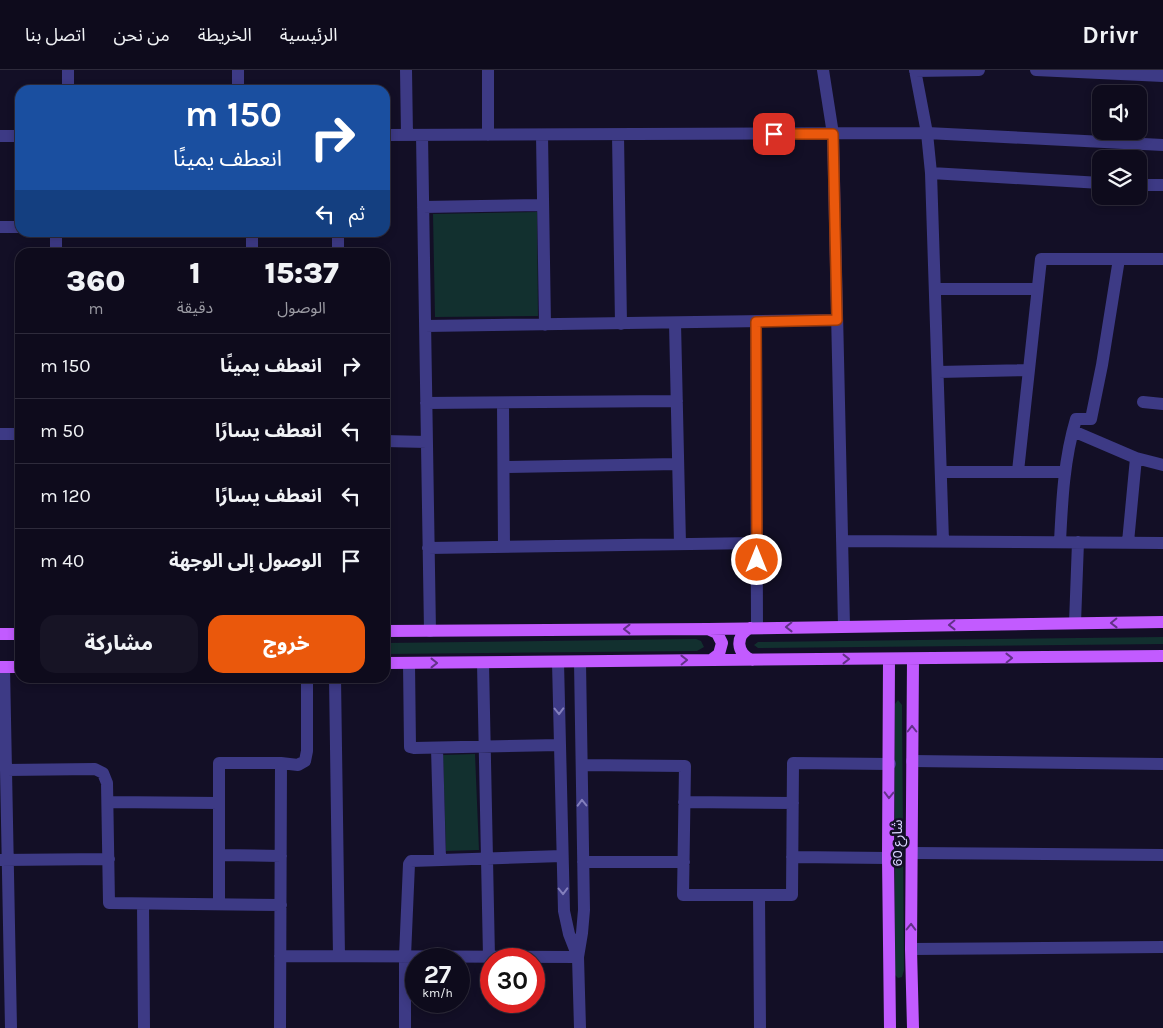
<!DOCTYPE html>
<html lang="ar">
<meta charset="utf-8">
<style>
:root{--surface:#0e0b1c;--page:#171425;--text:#f1f3f6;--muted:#9b9ba3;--line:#2e2b3b;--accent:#ea580c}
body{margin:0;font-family:Karla,"Noto Sans Arabic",sans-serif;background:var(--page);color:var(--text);direction:rtl;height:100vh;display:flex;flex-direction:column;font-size:19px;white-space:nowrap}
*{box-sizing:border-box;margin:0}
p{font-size:16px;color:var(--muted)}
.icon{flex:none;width:28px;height:28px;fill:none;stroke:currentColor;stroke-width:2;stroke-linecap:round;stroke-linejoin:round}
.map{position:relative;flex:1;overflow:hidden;direction:ltr}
.side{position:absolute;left:15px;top:178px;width:375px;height:435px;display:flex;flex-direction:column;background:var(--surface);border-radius:15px;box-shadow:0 2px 8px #0003,0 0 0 1px var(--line);direction:rtl}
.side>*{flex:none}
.banner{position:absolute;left:15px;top:15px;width:375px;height:152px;border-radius:15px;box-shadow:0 2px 8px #0003,0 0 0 1px var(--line);direction:rtl;background:#1a4fa0;color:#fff;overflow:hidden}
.controls{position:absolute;left:1092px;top:15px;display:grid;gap:10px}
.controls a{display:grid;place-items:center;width:55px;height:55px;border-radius:10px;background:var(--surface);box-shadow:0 2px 8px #0003,0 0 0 1px var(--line);font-size:25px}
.speed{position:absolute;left:405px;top:878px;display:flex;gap:10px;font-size:25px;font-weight:700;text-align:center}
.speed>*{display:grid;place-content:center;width:65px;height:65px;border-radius:50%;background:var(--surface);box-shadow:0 2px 8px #0003,0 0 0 1px var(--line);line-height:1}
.speed small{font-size:12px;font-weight:400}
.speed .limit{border:8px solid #d22;background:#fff;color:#111}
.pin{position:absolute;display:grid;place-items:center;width:42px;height:42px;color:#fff;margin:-21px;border-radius:10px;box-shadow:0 2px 8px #0006}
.me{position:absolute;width:55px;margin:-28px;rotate:0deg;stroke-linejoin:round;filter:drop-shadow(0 0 4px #0008)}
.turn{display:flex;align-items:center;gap:18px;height:105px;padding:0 25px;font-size:22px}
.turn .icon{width:65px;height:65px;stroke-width:2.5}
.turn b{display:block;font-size:35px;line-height:42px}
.then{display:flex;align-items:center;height:48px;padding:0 25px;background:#0003;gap:10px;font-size:19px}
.eta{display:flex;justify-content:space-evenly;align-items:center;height:85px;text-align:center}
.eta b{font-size:30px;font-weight:800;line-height:35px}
.action{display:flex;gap:10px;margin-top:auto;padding:10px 25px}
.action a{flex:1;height:58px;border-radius:15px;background:var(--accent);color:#fff;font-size:20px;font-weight:800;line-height:58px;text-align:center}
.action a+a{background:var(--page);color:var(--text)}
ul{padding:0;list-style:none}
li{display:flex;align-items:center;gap:15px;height:65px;padding:0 25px;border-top:1px solid var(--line)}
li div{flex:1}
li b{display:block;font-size:19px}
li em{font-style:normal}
header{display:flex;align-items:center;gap:30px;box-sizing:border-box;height:70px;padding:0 25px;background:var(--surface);border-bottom:1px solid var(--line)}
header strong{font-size:24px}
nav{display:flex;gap:28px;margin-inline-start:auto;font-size:18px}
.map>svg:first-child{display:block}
.green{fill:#12302f}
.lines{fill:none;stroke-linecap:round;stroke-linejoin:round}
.minor{stroke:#3d3a85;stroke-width:12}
.major{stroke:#c25bff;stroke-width:12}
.oneway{stroke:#623188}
.oneway2{stroke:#837fbc}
.route-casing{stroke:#983908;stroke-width:12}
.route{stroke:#ea580c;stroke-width:9}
.labels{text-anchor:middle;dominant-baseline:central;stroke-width:5;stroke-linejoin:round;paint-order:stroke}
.street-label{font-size:14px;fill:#d9d4ff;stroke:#130f26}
</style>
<header>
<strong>Drivr</strong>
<nav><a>الرئيسية</a><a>الخريطة</a><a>من نحن</a><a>اتصل بنا</a></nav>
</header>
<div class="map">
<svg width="1163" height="958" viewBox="0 0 1163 958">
<rect width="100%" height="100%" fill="#130f26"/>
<path class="green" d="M537,142L538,246L435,247L433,144Z
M1163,567V574L758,578L754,575L758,572Z
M696,569L701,571L704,577L697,581L385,584V573Z
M898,630L902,635L904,900L902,907L898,908L895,905V634Z
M475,684L479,780L446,781L443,685Z"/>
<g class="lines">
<path class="minor" d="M68,0V20
M238,0V20
M406,0L407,65
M488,0V65
M823,0L833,64L844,556
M915,0L927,63L931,103L943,471
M1036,0L1163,6
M915,1L979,0
M385,65L927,63L1163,75
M422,65L430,561
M542,65L545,255
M618,65L621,254
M0,66H20
M931,103L1101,113
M1139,115H1163
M423,137L543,135
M0,157H20
M56,162V182
M252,162V182
M338,162V182
M935,219H1037
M756,252L757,558
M675,253L680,474
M425,256L837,250
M938,302L1029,300
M1143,332L1163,334
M426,333L677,331
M503,333L504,477
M1073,361L1136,388L1163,395
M0,364H20
M385,371L427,372
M504,397L678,394
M1018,401L1041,189H1163
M941,402H1064
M842,471L1163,473
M1060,472C1062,430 1064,389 1076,349H1091L1102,295L1119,189
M1128,472L1136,388
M428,478L757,473
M1075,553L1078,472
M558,592L564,841L569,864L578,887
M580,592L584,840L582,863L578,887L580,958
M409,593L410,677L414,678L560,675
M483,593L489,887
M4,597L11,958
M335,608L339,886
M437,678L440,789
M912,691L1163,694
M582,695L685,696L683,825H792L793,693L890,694
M6,700L95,699L103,703L107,713L109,833L281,835
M108,732L219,733
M684,732L793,733
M912,783L1163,785
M219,785L281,786
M792,787L888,788
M0,790L109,789
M583,792H684
M759,825L760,958
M143,834L144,958
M219,834V693H281
M911,879L1163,877
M280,886L578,887
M280,958L281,693L298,695L305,691L307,681V608
M405,958V886L409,794L411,791L562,786"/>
<path class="major" d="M750,558C735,565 736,584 752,590
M708,559L717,563L722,573L719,584L711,590
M385,561L708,559L1163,552
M0,564H20
M889,589L888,788L890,958
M913,589L911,879L913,958
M385,593L1163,586
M0,597H20"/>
</g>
<defs><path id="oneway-chevron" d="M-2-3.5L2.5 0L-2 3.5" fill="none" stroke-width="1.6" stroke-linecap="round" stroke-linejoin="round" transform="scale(1.25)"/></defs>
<g class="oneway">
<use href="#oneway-chevron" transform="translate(1114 553) rotate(179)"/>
<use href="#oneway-chevron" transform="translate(952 555) rotate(179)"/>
<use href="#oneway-chevron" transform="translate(789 557) rotate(179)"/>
<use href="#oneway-chevron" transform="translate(627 559) rotate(180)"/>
<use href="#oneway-chevron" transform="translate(1009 588) rotate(-1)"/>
<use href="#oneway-chevron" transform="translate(846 589)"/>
<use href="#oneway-chevron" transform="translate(684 590) rotate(-1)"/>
<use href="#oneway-chevron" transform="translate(434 593)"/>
<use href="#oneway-chevron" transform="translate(912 659) rotate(-90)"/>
<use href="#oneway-chevron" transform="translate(889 725) rotate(91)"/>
<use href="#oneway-chevron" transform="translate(911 857) rotate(-89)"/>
</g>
<g class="oneway2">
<use href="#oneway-chevron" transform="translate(559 641) rotate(89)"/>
<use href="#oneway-chevron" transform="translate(582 733) rotate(-91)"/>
<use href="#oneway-chevron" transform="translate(563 821) rotate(89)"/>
</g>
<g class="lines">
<defs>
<path id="route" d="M757,490L756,252L837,250L833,64H774"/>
</defs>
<use href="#route" class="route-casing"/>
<use href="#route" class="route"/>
</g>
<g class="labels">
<g class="street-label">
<text transform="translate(897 773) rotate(-90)">شارع 60</text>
</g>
</g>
</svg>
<div class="controls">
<a><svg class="icon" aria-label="sound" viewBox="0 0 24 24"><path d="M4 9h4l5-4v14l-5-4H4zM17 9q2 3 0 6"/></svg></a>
<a><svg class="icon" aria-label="layers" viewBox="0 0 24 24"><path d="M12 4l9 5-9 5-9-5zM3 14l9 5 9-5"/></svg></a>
</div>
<div class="speed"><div>27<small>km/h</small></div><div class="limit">30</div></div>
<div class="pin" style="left:774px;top:64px;background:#d93025"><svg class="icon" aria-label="arrive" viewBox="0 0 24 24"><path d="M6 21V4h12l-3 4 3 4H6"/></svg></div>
<svg class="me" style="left:757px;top:490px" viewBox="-20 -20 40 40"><circle r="17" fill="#ea580c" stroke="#fff" stroke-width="3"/><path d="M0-11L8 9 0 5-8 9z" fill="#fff"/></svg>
<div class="banner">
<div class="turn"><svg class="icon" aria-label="right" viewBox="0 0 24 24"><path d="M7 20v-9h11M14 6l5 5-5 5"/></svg><div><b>150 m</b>انعطف يمينًا</div></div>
<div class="then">ثم<svg class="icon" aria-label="left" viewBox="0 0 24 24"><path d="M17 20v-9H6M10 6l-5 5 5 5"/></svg></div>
</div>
<section class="side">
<div class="eta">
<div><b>15:37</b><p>الوصول</p></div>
<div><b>1</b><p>دقيقة</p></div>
<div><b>360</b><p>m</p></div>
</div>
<ul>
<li><svg class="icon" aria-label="right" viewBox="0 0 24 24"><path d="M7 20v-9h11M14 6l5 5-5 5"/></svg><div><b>انعطف يمينًا</b></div><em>150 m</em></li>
<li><svg class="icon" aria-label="left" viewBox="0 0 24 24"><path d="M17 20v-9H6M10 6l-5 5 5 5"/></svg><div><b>انعطف يسارًا</b></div><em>50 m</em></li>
<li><svg class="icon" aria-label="left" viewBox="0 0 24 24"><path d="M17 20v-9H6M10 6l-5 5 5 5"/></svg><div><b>انعطف يسارًا</b></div><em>120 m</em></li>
<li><svg class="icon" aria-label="arrive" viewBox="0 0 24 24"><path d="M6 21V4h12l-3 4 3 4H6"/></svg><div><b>الوصول إلى الوجهة</b></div><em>40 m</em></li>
</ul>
<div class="action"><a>خروج</a><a>مشاركة</a></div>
</section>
</div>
